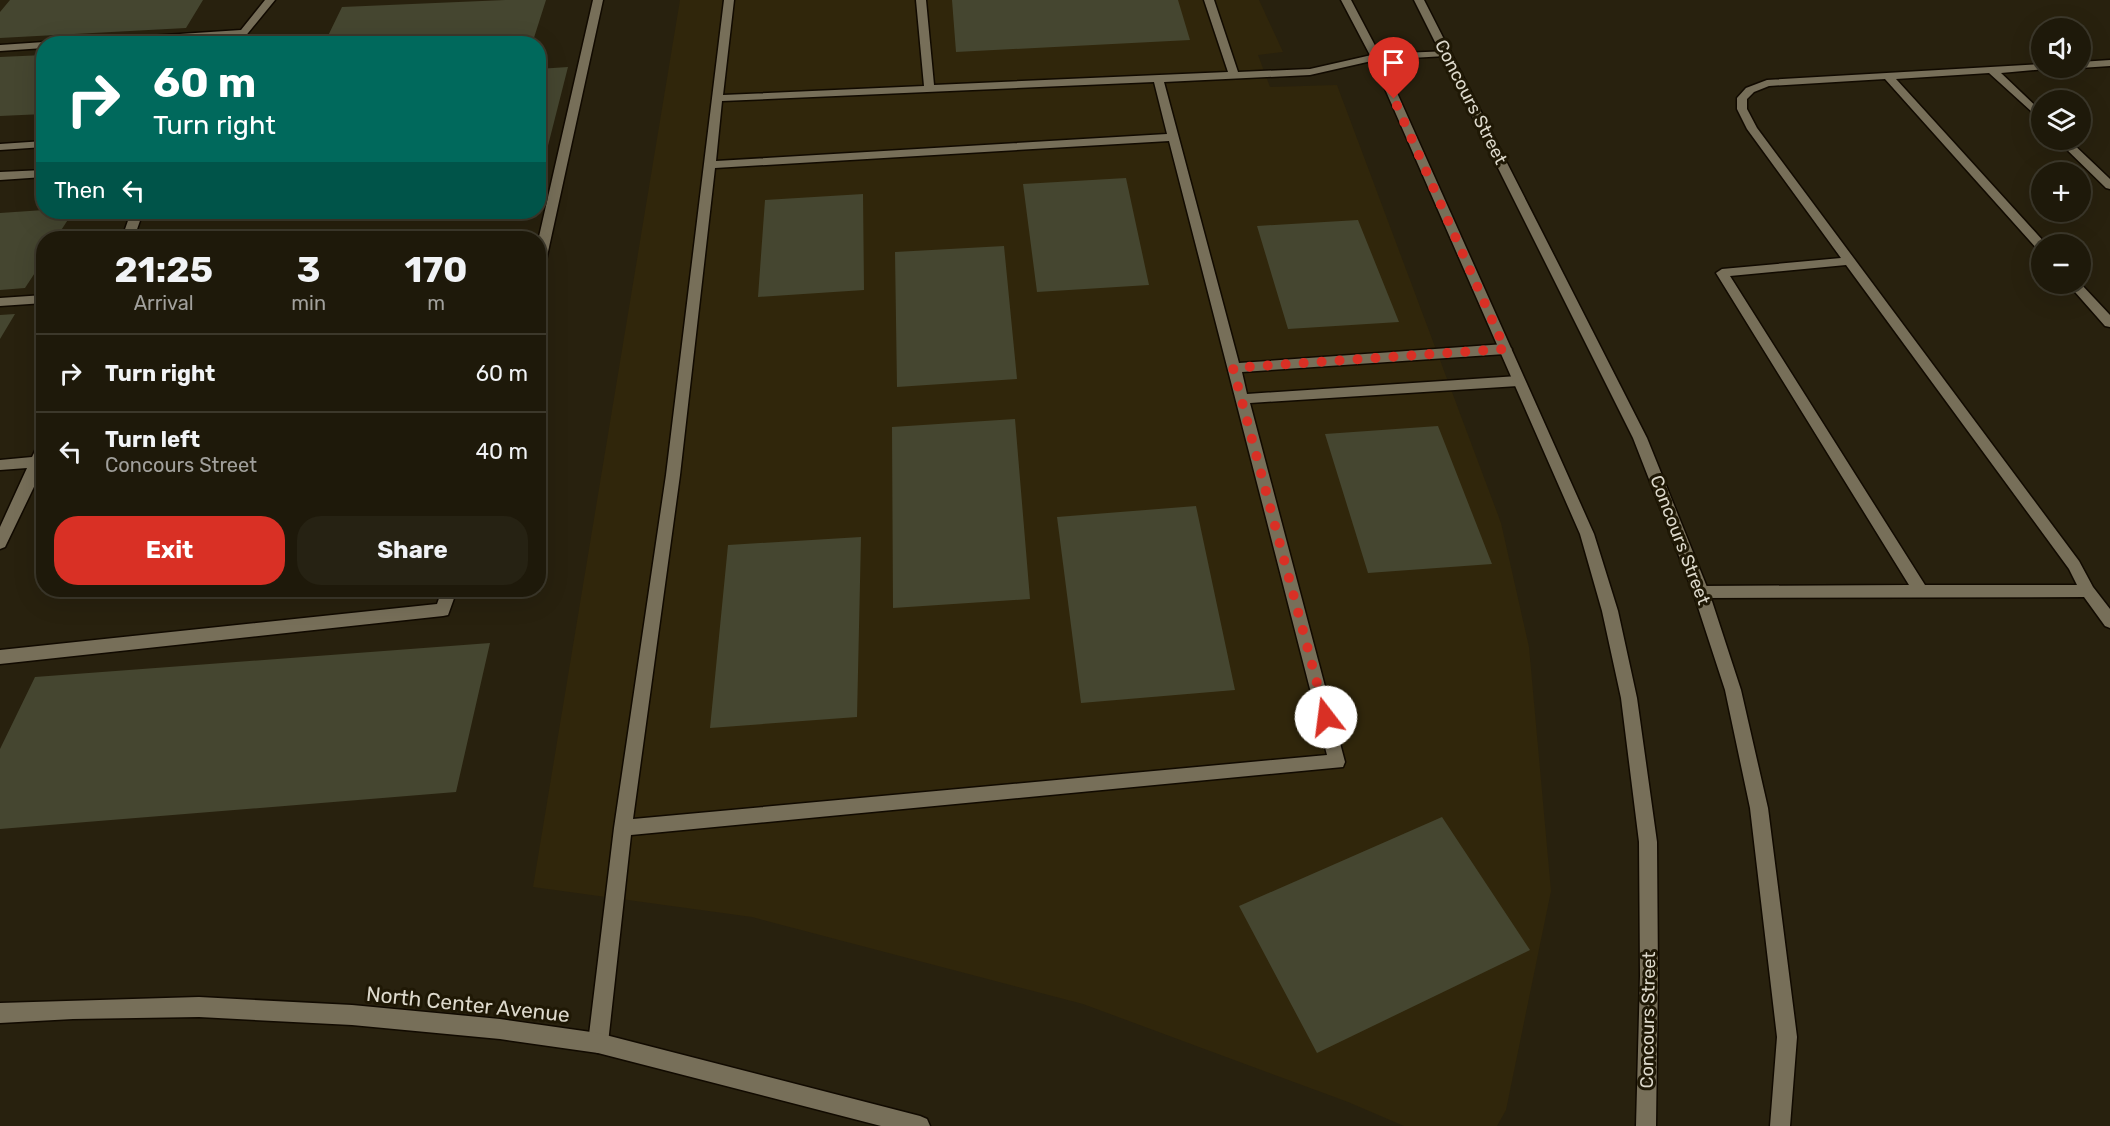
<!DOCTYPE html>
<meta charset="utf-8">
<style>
:root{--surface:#1e190a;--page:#262213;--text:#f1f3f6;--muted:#a1a09c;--line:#3c382b;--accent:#d93025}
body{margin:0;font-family:Rubik,sans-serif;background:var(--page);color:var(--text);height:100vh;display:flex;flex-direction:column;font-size:22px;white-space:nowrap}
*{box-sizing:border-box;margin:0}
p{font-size:20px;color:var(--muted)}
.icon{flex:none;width:33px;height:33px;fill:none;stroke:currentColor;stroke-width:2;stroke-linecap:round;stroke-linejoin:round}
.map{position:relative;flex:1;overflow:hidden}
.sheet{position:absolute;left:36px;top:231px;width:510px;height:366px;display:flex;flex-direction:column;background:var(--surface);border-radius:24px;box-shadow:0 6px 24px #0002,0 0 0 2px var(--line)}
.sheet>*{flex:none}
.banner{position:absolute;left:36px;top:36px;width:510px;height:183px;border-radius:24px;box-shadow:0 6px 24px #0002,0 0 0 2px var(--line);background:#00695c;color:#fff;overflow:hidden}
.controls{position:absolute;left:2031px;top:18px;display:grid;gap:12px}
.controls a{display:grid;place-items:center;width:60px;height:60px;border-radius:50%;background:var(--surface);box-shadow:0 6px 24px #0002,0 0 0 2px var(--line);font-size:30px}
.pin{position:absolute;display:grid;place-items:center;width:51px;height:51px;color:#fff;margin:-62px -26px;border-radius:50% 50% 50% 0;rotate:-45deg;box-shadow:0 0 6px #0007}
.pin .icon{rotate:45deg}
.me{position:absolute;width:66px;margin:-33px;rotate:345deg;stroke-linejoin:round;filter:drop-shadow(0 0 4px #0008)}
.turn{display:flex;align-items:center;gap:21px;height:126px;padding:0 18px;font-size:27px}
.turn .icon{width:78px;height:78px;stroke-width:2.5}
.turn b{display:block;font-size:42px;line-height:51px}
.then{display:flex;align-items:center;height:57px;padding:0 18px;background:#0003;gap:12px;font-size:22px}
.eta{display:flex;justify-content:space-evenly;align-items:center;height:102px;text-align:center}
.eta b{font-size:36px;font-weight:700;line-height:42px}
.button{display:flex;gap:12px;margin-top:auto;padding:12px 18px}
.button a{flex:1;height:69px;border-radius:24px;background:var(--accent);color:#fff;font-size:24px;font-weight:700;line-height:69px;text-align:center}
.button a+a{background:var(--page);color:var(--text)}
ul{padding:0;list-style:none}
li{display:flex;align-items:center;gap:18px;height:78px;padding:0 18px;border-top:2px solid var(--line)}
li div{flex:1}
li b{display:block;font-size:22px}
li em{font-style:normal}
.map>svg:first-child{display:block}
.built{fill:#30260b}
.building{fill:#454630}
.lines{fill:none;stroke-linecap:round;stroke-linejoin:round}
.service-casing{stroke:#110a00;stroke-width:3}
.tertiary-casing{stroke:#110a00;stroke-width:3}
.service{fill:#776f59;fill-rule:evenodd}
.tertiary{fill:#776f59;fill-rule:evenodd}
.route{stroke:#d93025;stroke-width:10;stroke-dasharray:0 18}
.labels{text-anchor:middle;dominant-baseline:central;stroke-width:6;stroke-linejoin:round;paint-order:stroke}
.street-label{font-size:18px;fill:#ddd9cc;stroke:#1f1805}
.near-street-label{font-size:21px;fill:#ddd9cc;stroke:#1f1805}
</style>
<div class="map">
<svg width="2110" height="1126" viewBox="0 0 2110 1126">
<rect width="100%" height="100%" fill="#28210e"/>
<path class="built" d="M680,0H1259L1283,52L1258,55L1270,87L1337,85L1501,523L1529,647L1551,891L1506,1110L1497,1126H1404L1348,1102L1083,1004L752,917L533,887Z"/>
<path class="building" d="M10,0H203L186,28L0,38V12Z
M505,0H546L532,44H324L342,7Z
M952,0H1178L1190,40L956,52Z
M44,55V114L0,116V57Z
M568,67L539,181H538V69Z
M1126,178L1149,285L1037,292L1023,184Z
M863,194L864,290L758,297L765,200Z
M44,210L73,212L56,238H44V259L25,288L0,290V213Z
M210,212H242V213L208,215Z
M1358,220L1399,322L1288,329L1257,226Z
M476,230L474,238H372V237Z
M1004,246L1017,379L897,387L895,252Z
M15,314L0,339V315Z
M1015,419L1030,599L893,608L892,427Z
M1438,426L1492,564L1368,573L1325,434Z
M1196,506L1235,690L1081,703L1057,517Z
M861,537L857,717L710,728L728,545Z
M490,643L456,792L0,829V749L35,677Z
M1442,817L1530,950L1317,1053L1239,906Z"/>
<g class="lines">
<defs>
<path id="service" d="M265,0H275L239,44L232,41L235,36L127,44H68L73,41L241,30Z
M593,0H603L544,270L538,274V241Z
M724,0H734L723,95L924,86L916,0H926L934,85L1228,72L1204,0H1214L1238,72L1310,69L1376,54L1450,51V55L1446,56L1376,60L1310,75L1164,82L1239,363L1505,344L1512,349L1505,354L1242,372L1247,394L1518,376L1525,381L1518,386L1250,403L1345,762L1343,767L631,835L608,1043L605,1050L598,1053L591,1050L588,1043L614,828L666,475ZM1154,82L1167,134L716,161L722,101ZM1169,141L1327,755L633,819L680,475L715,168Z
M44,42L48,44H44V48L0,51V45Z
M2110,60V66L2080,68H2078H2080V62Z
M2042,64V68H2047L2046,69L2001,73L2042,112V121L1989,73L1896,79L2046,244H2042V251L2038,250L1885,79L1769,86L1754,92L1747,99V109L1757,128L2079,561L2093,587L2110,609V628L2105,626L2084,597L1701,598L1696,596L1693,592L1696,588L1701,586L1909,585L1716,273L1722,269L1841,258L1747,129L1737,109V98L1746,88L1767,80ZM1846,265L2069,569L2077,585H1925L1730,276Z
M2057,140H2069L2110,179V189L2106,188Z
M44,141V147L0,150V144Z
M44,170V177L0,180V172Z
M131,212H143L134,238H122Z
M2080,283L2110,315V327L2105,326L2068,284Z
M44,295V303L0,306V298Z
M44,442V466L5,547L0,549V527L27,468L0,470V460L32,457L39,443Z
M442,590H457L448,615L443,616L0,664V650L437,604Z"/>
<path id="tertiary" d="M1341,0H1351L1381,57L1594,534L1618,611L1637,698L1657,842L1658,976L1656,1126H1636L1640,976L1639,842L1621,698L1602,611L1580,534L1371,57Z
M1414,0H1424L1647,438L1709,592L1741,690L1768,808L1797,1037L1790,1126H1770L1777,1037L1750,808L1725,690L1693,592L1633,438Z
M199,997L352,1005L500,1019L598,1033L920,1116L927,1119L930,1126H881L598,1053L500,1039L352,1025L199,1017L73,1019L0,1023V1003Z"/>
</defs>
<use href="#service" class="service-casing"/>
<use href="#tertiary" class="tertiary-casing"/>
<use href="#service" class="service"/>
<use href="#tertiary" class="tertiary"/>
</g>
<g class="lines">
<path class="route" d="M1326,717L1233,368L1505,349L1394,99"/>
</g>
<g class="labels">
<g class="street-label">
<text transform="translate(1471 102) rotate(63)">Concours Street</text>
<text transform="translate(1680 540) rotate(69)">Concours Street</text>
<text transform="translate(1648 1020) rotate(-89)">Concours Street</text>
</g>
<g class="near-street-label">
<text transform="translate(468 1004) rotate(6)">North Center Avenue</text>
</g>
</g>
</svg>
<div class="controls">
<a><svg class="icon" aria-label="sound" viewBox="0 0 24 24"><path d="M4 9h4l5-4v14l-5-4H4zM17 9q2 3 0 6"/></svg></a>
<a><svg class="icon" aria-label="layers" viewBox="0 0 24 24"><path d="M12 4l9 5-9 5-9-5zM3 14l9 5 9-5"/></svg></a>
<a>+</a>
<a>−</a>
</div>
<div class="pin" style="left:1394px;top:99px;background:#d93025"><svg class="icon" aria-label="arrive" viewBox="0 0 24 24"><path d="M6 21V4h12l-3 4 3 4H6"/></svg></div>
<svg class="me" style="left:1326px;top:717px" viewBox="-20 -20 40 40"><circle r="19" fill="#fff"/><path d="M0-13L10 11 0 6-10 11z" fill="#d93025"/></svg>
<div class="banner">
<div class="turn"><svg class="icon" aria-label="right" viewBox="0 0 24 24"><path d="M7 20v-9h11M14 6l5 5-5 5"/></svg><div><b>60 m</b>Turn right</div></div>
<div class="then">Then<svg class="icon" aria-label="left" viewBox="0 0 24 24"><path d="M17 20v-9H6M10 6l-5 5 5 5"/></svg></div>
</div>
<section class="sheet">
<div class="eta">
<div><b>21:25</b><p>Arrival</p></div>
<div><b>3</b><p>min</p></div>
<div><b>170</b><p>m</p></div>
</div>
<ul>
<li><svg class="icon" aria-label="right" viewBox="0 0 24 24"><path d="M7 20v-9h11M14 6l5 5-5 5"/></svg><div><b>Turn right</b></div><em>60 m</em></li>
<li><svg class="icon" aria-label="left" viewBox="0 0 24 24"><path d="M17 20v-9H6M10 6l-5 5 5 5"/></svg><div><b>Turn left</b><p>Concours Street</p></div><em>40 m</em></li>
</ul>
<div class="button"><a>Exit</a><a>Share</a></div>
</section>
</div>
